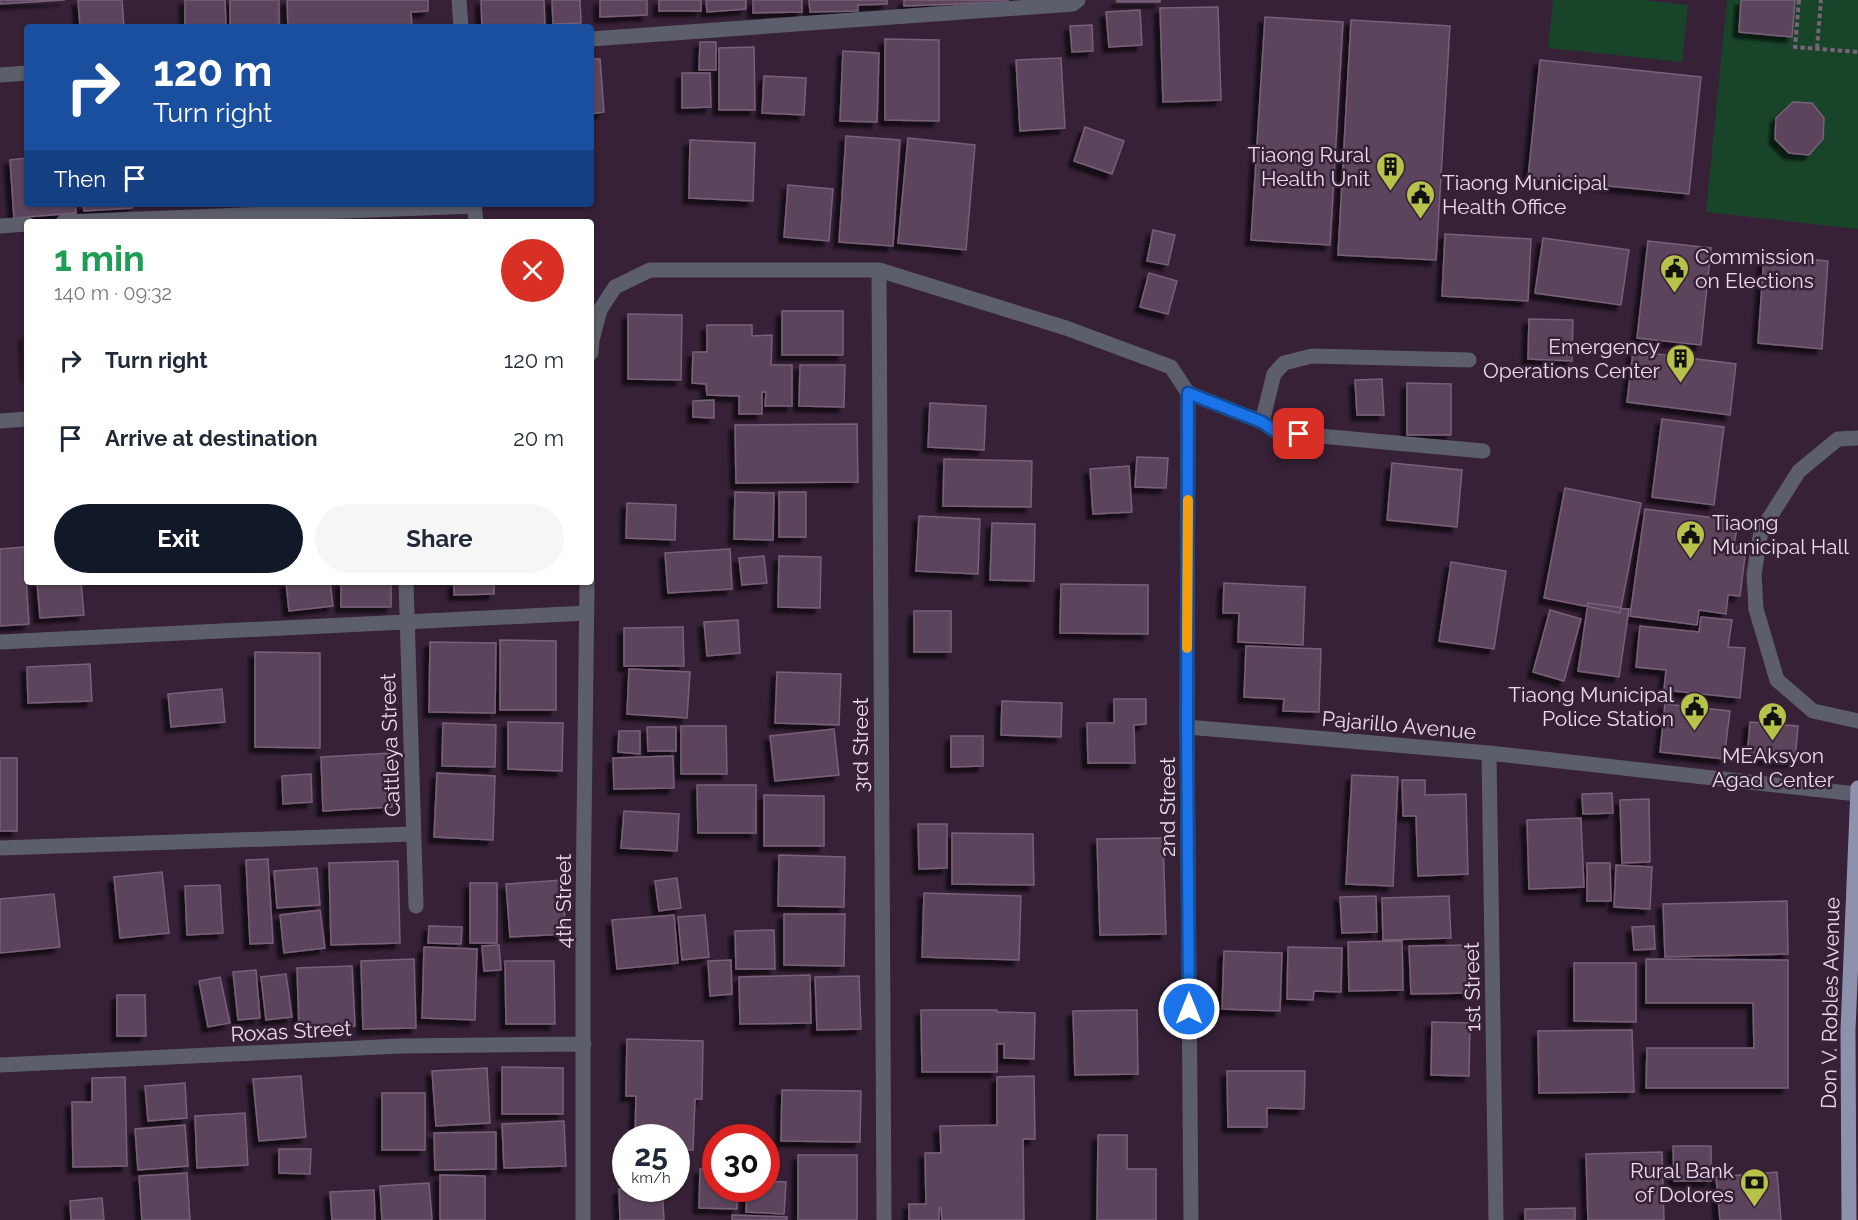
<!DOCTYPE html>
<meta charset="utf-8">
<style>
:root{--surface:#fff;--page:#f6f6f7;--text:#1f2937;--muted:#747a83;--accent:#111827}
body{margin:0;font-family:Raleway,sans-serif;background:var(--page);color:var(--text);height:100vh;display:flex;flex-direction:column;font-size:22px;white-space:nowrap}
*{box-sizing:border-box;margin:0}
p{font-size:20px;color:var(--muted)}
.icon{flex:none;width:33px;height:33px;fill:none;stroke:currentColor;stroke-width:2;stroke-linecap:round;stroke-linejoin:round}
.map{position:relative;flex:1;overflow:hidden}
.details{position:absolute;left:24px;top:219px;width:570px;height:366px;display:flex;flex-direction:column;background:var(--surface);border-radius:6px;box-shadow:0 2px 4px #0004}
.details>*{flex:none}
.guide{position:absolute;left:24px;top:24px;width:570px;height:183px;border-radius:6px;box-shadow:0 2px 4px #0004;background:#1a4fa0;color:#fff;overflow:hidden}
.speed{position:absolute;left:612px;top:1124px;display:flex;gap:12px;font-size:30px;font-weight:700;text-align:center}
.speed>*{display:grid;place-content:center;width:78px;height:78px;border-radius:50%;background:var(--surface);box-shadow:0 2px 4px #0004;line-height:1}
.speed small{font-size:15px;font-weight:400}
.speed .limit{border:9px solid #d22;background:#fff;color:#111}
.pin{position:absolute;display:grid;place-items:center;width:51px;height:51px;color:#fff;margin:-26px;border-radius:12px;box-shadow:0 3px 9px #0006}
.me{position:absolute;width:66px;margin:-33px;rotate:0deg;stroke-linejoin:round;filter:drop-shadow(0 0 4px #0008)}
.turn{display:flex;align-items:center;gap:21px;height:126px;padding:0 30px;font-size:27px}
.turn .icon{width:78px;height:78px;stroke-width:2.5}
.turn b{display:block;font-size:42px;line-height:51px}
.then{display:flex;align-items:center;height:57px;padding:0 30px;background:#0003;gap:12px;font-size:22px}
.round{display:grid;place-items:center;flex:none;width:63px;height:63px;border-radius:32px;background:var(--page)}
.overview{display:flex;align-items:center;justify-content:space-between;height:102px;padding:0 30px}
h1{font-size:36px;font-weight:700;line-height:45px;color:#1e9e55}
.cta{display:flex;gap:12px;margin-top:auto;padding:12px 30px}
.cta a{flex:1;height:69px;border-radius:36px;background:var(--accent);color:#fff;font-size:24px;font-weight:700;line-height:69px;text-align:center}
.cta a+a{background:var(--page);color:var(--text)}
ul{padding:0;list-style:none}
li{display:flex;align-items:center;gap:18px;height:78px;padding:0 30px}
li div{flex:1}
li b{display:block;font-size:22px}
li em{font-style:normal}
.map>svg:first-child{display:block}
.green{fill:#18452a}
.building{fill:#5b445b;stroke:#796179;stroke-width:1.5;filter:url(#shadow)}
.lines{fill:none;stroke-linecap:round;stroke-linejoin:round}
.path{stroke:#776577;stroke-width:4;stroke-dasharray:4.5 3;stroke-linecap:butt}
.service{stroke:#5d5e6b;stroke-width:15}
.minor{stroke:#5d5e6b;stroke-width:15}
.primary{stroke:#8e91ac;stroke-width:15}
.route-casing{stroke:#114b97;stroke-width:15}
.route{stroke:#1a73e8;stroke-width:10}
.slow{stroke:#f59e0b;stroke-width:10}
.labels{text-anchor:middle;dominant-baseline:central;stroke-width:5;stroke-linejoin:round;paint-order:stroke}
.poi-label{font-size:21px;fill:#e9dbe8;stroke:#362136;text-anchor:end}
.street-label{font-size:21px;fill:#e9dbe8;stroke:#362136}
</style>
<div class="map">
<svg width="1858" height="1220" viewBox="0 0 1858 1220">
<defs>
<filter id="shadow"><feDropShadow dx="-5.5" dy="5.5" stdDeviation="1.5" flood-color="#0009"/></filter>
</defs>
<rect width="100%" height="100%" fill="#362136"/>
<path class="green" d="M1553,0H1643L1688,5L1682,62L1548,48Z
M1727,0H1858V229L1706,212Z"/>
<path class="building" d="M0,0H65L0,4Z
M78,0H122L124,27H80Z
M185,0H225L226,26L185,27Z
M230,0H279V27H230Z
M287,0H428V11L411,12L412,27H288Z
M481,0H544L545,27H482Z
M552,0H580L581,23L553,24Z
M600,0H647V15L600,17Z
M659,0H701V11H659Z
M706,0H746V9L707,12Z
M753,0H802V12L753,13Z
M809,0H887V4L858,5V11L810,12Z
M904,0H1008V2L904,6Z
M1117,0H1160V2H1117Z
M1741,0H1795L1792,37L1739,32Z
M1218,7L1221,100L1163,102L1160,8Z
M1140,10L1142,45L1109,47L1106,12Z
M1265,17L1343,22L1330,245L1251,240Z
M1351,20L1450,26L1436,260L1338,255Z
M1092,25L1093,51L1072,52L1070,26Z
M885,39L939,40V121L885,120Z
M700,42H716V70H699Z
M754,47L755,110H719V48Z
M843,51L879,53L877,122L840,121Z
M1061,58L1065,128L1020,131L1016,60Z
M591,59H600L604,112L591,114Z
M1540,60L1701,77L1689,194L1528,178Z
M682,73H710L711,107L682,108Z
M764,76L806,78L804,115L762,113Z
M1793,102L1812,103L1824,118L1823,139L1809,155L1789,153L1775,139L1776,118Z
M1085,127L1124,141L1112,174L1074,161Z
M846,136L900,140L893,246L839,242Z
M908,138L975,145L966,250L898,243Z
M690,140L755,143L753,201L689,198Z
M27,158V204H75L76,213L14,218L10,160Z
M788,185L833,189L829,241L784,237Z
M83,204H132V208L84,211Z
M1153,230L1175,235L1168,265L1147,261Z
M1445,234L1531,239L1528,301L1442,296Z
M1543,238L1629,250L1621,305L1535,293Z
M1648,241L1711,248L1701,345L1637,338Z
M1764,256L1828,261L1822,349L1758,343Z
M1149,273L1177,281L1168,314L1140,307Z
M782,311H843V355H782Z
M628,314L682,315L681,380L628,379Z
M1529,319L1573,320L1572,361L1528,359Z
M707,325H752V336L772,335L771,365H792V406H765L766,392H762V414H739V396L707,395L706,384L692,383L693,352H707Z
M25,336H27V377Z
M1633,351L1736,364L1730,415L1627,402Z
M800,365H845L844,407L799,406Z
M1382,379L1384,415H1357L1355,380Z
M1407,383L1451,384V435H1407Z
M714,400V418L693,417V401Z
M930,403L986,406L984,450L928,447Z
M1662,419L1724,427L1714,505L1652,497Z
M857,424L858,482L736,483L735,425Z
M1137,457L1168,458L1166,488L1135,487Z
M944,459L1032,461L1031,507L943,506Z
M1392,463L1462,470L1457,527L1387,520Z
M1129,466L1132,512L1093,514L1090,469Z
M1565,488L1641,503L1620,613L1544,598Z
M735,492L774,493L773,540L734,539Z
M779,492H806V537H779Z
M627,503L676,505L675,540L626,538Z
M1645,509L1738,521L1734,546L1746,548L1740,596L1728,595L1726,614L1699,610L1697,625L1630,616Z
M919,516L980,519L978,574L916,571Z
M992,523L1035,524L1034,581L990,580Z
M24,547L29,624L0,626V549Z
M730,549L732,589L668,593L665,553Z
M764,556L767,583L742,585L739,558Z
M779,556L821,557L820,608L778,607Z
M1451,562L1506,571L1494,649L1439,641Z
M37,582H81L84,615L40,618Z
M286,582H330L333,606L289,611Z
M341,582H391V607H341Z
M454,582H494V594L454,595Z
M1224,583L1305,587L1303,645L1238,642L1239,613H1223Z
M1061,584L1148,585V634L1060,633Z
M1588,603L1629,609L1619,677L1578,671Z
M1550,610L1581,619L1564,681L1533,672Z
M914,611H951V652H914Z
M1701,617L1732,620L1728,647L1745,648L1740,698L1664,690L1666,670L1636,667L1640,626L1699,632Z
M738,620L740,653L707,656L704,622Z
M683,627L684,666H624V628Z
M500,640L556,641V710H500Z
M430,642L496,643L495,713L429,712Z
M1246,646L1321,649L1319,712L1283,711L1284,699L1244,697Z
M255,652L320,653V748L255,747Z
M90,664L92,701L28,703L27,667Z
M629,669L690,672L687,718L627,714Z
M777,672L841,674L839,725L775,723Z
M222,689L225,722L171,727L168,694Z
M1114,699H1146V724L1134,725L1135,763H1088L1087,723H1114Z
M1002,701L1062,703L1061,737L1001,735Z
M1665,704L1730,711L1724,759L1660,752Z
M508,722L563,723L562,771L508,769Z
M1750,722L1798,726L1795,762L1747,757Z
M443,723L496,725L495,767L442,766Z
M681,726H726L727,774H681Z
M647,727H676V751H648Z
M834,729L839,775L775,781L770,736Z
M619,731H640V754L618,752Z
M951,736H983V766L951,767Z
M390,753L392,807L323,811L321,757Z
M673,756L674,788L614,789L613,758Z
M0,758H17V831H0Z
M437,773L495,776L493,840L434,837Z
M311,774L312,802L283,804L282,776Z
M1352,775L1398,777L1393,886L1346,884Z
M1402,780H1425V795L1466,794L1468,874L1418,876L1416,816H1403Z
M697,785H756V833H698Z
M1612,793L1613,813L1583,814L1582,794Z
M764,795L824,796V846H764Z
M1649,799L1650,862L1622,863L1620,800Z
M624,811L679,814L677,851L621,848Z
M1581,818L1584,887L1529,889L1527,820Z
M918,824H947V868L919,869Z
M952,833L1033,834L1034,885L952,884Z
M1163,838L1166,934L1100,935L1097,839Z
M779,855L845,857L844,907L778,906Z
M268,859L273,943L250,944L246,860Z
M398,861L400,943L331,945L329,863Z
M1587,863H1610L1611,901H1587Z
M1616,865L1652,867L1650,909L1614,907Z
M317,868L320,905L277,908L274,871Z
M162,872L169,933L120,938L114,877Z
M677,878L681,908L659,911L655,881Z
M562,880L566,934L510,937L506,884Z
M470,883H497V943H470Z
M220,885L223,933L187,935L185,886Z
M924,893L1021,896L1019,960L922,957Z
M54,894L60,947L0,953V899Z
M1376,896L1377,932L1342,933L1340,897Z
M1449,896L1451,938L1383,940L1382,898Z
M1787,901L1788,954L1665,957L1663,904Z
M320,910L325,948L284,953L280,915Z
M784,914H845L844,966L784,965Z
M674,915L678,963L617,969L612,920Z
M705,915L709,957L682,960L678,917Z
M429,926L462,927L461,944L428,943Z
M1654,926L1655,949L1634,950L1632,927Z
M774,930L775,969H736L735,931Z
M1402,941L1403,990L1349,991L1348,942Z
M499,945L501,970L484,971L482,946Z
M1470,945L1472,993L1411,994L1409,946Z
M424,947L477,949L475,1020L422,1018Z
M1288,947L1342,948L1341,992L1314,991L1313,1000L1287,999Z
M1224,951L1282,953L1280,1011L1222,1009Z
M414,959L416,1028L363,1029L361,961Z
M1646,959L1788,960V1088H1646L1647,1048H1754L1753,1003H1646Z
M731,960L732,994L710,996L708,961Z
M505,961H554L555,1024H506Z
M1574,963H1636V1022L1574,1021Z
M352,966L355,1026L299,1028L297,968Z
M256,970L260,1018L238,1020L233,972Z
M286,974L292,1017L266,1020L261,977Z
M810,975L811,1023L740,1024L739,977Z
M859,976L861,1029L817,1030L815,977Z
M220,977L230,1023L208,1027L199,981Z
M117,995H145L146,1036H117Z
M921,1010H997V1012L1035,1013L1034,1059L1004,1058V1044H997V1072H922Z
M1137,1010L1138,1074L1075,1075L1073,1011Z
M1432,1022L1470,1023L1469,1076L1431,1075Z
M1632,1030L1634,1092L1539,1093L1538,1031Z
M627,1039L703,1041L702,1099H695L693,1150H676V1137H635L636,1096H626Z
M502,1067L563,1068V1114H502Z
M487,1068L490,1123L436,1126L432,1071Z
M1227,1071H1305L1304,1109L1267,1108V1127H1228Z
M301,1076L306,1137L259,1141L253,1079Z
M1034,1076L1035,1139H1023L1024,1220H942L941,1208H939V1220H909V1204H926L925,1153H941L940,1126L997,1125V1077Z
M125,1077L127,1166L73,1167L72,1102H92V1078Z
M185,1083L187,1118L148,1121L145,1086Z
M782,1090L861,1091L860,1142L781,1141Z
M382,1093H425V1150H382Z
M245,1113L248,1165L197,1168L195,1116Z
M564,1121L566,1166L504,1168L502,1124Z
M185,1125L188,1166L138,1170L135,1129Z
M496,1132V1169L435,1170L434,1133Z
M1098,1135H1127V1169H1156V1220H1097Z
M1673,1146H1711V1181H1674Z
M279,1149H311L310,1174L279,1173Z
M1662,1152L1664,1220H1588L1586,1154Z
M798,1155H857V1220H798Z
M700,1169H716V1188H737V1209L699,1208Z
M1777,1172L1781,1220H1720L1716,1177Z
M187,1173L190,1220H142L139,1176Z
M440,1175L485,1176V1220H440Z
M766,1181L786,1182L784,1214L746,1212L747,1188H766Z
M429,1183L432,1220H382L380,1186Z
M662,1188L664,1220H620L619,1189Z
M374,1190L375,1220H332L330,1192Z
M102,1198L104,1220H71L70,1201Z
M1575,1208V1220H1525V1209Z
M732,1215L787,1217V1220H732Z"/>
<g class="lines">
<path class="path" d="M1799,0L1795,47L1858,52
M1817,48L1821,0"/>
<path class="service" d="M1188,393L1262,422L1276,432L1483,451
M1262,422L1274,374L1284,363L1312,356L1469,360
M1858,438L1838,439L1799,471L1761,531L1754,574L1756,609L1777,680L1813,711L1858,721"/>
<path class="minor" d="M459,0L461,27
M591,39L1073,4L1078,0
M0,75L27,73
M474,204L476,222
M63,222L475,206
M0,226L27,224
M879,270L884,1220
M591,353L592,340L600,310L615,287L650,270H879L1066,328L1171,367L1188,393L1187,727L1191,1220
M0,421L27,419
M406,582L416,906
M0,642L587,613
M1187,727L1489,753L1857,794
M1489,753L1496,1220
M0,848L413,834
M0,1065L401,1046L584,1044
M583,1220V909L587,582"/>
<path class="primary" d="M1849,1220L1848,1030L1858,788"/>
</g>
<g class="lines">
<defs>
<path id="route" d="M1189,1009L1187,727L1188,393L1262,422L1276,432L1299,434"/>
</defs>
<use href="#route" class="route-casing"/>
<use href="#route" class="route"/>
<path class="slow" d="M1187,648L1188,500"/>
</g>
<defs>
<symbol id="building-pin" viewBox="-11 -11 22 30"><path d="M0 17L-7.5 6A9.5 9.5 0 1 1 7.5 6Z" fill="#b6c249" stroke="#362136"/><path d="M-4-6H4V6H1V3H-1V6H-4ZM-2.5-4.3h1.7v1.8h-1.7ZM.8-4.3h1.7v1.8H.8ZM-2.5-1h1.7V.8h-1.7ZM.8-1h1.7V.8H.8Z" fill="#111"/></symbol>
<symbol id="civic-pin" viewBox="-11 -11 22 30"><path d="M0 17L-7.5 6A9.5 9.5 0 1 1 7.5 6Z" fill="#b6c249" stroke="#362136"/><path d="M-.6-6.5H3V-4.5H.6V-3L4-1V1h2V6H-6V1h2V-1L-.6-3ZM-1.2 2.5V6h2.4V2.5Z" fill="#111"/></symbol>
<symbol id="bank-pin" viewBox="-11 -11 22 30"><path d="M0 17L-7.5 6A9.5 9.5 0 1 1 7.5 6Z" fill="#b6c249" stroke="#362136"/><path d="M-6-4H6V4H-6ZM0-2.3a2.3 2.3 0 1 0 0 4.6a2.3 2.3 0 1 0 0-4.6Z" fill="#111"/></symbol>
</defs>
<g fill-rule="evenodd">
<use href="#building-pin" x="1374" y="150" width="33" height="45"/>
<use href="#civic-pin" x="1404" y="178" width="33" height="45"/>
<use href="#civic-pin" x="1658" y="252" width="33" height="45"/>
<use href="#building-pin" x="1664" y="342" width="33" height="45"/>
<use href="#civic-pin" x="1674" y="518" width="33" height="45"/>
<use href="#civic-pin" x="1678" y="690" width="33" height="45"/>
<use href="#civic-pin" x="1756" y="700" width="33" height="45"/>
<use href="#bank-pin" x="1738" y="1166" width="33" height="45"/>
</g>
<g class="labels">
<g class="poi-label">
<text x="1370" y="154">Tiaong Rural<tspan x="1370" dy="24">Health Unit</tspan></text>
<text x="1442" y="182" text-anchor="start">Tiaong Municipal<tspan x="1442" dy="24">Health Office</tspan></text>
<text x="1695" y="256" text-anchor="start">Commission<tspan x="1695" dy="24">on Elections</tspan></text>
<text x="1660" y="346">Emergency<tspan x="1660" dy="24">Operations Center</tspan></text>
<text x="1712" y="522" text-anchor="start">Tiaong<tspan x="1712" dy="24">Municipal Hall</tspan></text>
<text x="1674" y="694">Tiaong Municipal<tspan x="1674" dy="24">Police Station</tspan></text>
<text x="1773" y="755" text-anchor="middle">MEAksyon<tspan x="1773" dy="24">Agad Center</tspan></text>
<text x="1734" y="1170">Rural Bank<tspan x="1734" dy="24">of Dolores</tspan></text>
</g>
<g class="street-label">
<text transform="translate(1399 725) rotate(5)">Pajarillo Avenue</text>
<text transform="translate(390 745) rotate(-92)">Cattleya Street</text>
<text transform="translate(860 745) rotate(-90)">3rd Street</text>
<text transform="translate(1167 807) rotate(-90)">2nd Street</text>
<text transform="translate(563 901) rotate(-90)">4th Street</text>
<text transform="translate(1472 987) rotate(-91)">1st Street</text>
<text transform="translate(1830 1003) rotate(-89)">Don V. Robles Avenue</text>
<text transform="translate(291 1031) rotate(-3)">Roxas Street</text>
</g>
</g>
</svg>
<div class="speed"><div>25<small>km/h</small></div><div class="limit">30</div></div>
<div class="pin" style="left:1299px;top:434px;background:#d93025"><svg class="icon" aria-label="arrive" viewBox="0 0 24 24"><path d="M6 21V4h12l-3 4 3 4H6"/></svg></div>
<svg class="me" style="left:1189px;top:1009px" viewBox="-20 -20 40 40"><circle r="17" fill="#1a73e8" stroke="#fff" stroke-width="3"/><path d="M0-11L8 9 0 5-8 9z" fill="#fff"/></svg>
<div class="guide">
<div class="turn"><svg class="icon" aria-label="right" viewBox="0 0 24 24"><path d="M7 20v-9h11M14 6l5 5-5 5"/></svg><div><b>120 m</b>Turn right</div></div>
<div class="then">Then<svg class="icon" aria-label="arrive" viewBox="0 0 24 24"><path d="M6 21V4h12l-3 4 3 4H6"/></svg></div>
</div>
<section class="details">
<div class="overview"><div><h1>1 min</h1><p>140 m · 09:32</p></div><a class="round" style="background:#d93025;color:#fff"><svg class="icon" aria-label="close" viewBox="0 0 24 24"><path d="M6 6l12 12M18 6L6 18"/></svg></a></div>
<ul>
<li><svg class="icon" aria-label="right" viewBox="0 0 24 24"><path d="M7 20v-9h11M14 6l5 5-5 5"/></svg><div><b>Turn right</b></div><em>120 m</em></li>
<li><svg class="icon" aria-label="arrive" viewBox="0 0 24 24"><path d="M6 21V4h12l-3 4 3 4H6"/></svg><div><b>Arrive at destination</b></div><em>20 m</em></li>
</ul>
<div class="cta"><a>Exit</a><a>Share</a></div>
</section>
</div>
